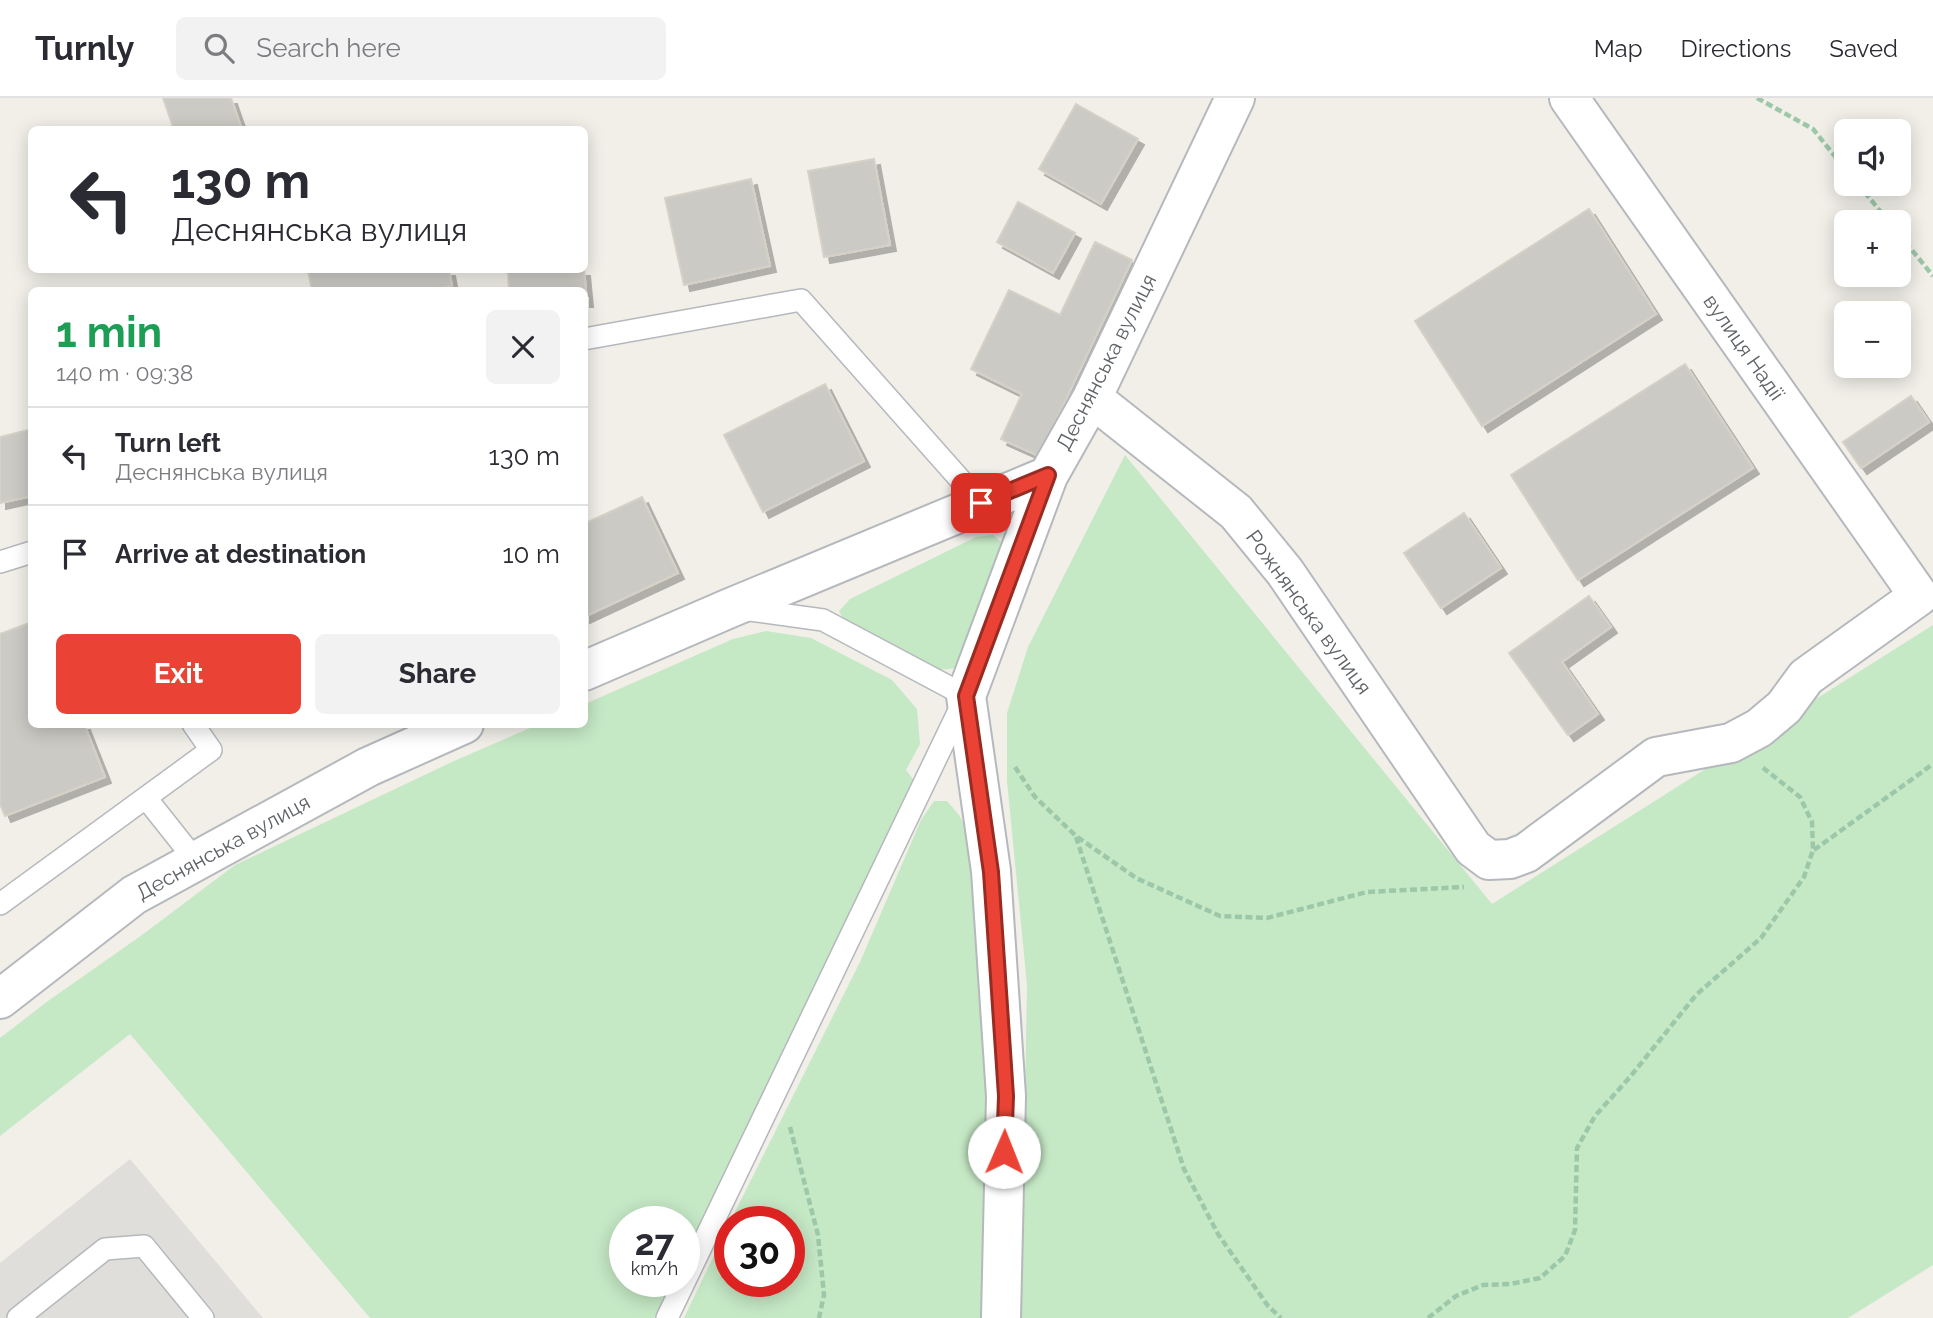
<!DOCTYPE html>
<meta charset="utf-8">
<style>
:root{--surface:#fff;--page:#f2f2f3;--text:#2b2b33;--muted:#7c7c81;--line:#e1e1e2;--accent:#ea4335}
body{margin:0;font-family:Raleway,sans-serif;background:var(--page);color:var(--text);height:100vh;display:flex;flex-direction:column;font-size:26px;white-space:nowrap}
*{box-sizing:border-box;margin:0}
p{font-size:23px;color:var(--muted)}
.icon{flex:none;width:38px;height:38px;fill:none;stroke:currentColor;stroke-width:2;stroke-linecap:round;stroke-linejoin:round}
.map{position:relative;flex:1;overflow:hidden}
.drawer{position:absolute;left:28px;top:189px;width:560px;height:441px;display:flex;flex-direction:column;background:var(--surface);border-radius:10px;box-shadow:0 4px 18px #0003}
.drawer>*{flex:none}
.top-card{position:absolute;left:28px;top:28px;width:560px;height:147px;border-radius:10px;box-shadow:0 4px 18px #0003;background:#fff;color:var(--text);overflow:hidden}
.controls{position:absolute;left:1834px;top:21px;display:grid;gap:14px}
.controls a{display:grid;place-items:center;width:77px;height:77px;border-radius:10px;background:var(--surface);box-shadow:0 4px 18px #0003;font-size:35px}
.speed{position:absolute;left:609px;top:1108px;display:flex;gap:14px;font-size:35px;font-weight:700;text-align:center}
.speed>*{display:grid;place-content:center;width:91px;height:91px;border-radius:50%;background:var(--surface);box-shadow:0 4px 18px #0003;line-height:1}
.speed small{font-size:18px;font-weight:400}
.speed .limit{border:10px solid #d22;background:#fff;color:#111}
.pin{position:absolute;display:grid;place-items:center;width:60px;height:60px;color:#fff;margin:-30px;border-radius:14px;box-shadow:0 4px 10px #0006}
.me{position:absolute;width:77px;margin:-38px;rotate:1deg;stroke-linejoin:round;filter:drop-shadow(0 0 5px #0008)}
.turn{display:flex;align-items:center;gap:24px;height:147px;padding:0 28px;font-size:32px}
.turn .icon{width:91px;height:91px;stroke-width:2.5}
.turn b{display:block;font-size:49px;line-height:60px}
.round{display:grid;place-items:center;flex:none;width:74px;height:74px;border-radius:10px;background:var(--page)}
.head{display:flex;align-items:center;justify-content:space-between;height:119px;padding:0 28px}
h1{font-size:42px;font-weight:700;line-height:52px;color:#1e9e55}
.cta{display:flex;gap:14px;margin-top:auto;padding:14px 28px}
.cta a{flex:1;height:80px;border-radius:10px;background:var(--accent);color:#fff;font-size:28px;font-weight:700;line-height:80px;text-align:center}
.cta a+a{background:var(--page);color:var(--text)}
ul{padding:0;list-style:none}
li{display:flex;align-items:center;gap:21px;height:98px;padding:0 28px;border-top:2px solid var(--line)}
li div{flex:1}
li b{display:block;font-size:26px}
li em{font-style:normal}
header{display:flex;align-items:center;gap:42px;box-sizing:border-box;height:98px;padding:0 35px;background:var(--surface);border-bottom:2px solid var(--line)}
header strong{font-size:33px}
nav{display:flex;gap:38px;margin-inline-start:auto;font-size:24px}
.search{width:490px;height:63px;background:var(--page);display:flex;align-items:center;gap:18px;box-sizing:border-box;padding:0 24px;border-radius:10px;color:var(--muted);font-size:26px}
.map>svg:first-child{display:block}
.industrial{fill:#e0deda}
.green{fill:#c5e8c5}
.building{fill:#cccac5;stroke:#d6d1c6;stroke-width:2;filter:url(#shadow)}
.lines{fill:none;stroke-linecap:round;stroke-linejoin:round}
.service-casing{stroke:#b5b8bc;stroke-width:24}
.minor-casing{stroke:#b5b8bc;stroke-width:42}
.path{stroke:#9cc7a9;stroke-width:4.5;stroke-dasharray:7 3.5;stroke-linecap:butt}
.service{stroke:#fff;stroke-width:21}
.minor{stroke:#fff;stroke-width:38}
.route-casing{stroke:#982c22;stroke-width:18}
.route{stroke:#ea4335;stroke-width:12}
.labels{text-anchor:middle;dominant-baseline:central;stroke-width:5;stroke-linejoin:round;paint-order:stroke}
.street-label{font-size:21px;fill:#5f6368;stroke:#fff}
</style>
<header>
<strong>Turnly</strong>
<div class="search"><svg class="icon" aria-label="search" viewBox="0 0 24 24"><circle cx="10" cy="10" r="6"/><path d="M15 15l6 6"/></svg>Search here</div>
<nav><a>Map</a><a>Directions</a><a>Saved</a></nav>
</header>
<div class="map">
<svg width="1933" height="1220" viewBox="0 0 1933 1220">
<defs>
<filter id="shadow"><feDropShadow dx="6" dy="6" stdDeviation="0" flood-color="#0004"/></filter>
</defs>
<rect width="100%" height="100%" fill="#f1efe8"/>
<path class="industrial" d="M130,1061L263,1220H0V1165Z"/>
<path class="green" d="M1125,357L1492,806L1933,527V1167L1848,1220H1021L1027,887L1007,683V615L1028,549Z
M993,437L1007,449L965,569L931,573L846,526L839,513L850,501L976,439Z
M766,533L811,540L892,582L917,611L920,646L906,672L913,681L771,981L684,1158V1124H625V1183H672L654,1220H370L130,936L0,1038V940L48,903L142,837L235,767L454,663L537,627L584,626L585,606L733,541Z
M934,703H947L959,717L968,733L989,928L987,1220H684L730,1124V1183H789V1124H730L860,864L921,722Z"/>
<path class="building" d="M163,0H231L241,29L232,32H174Z
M1076,6L1138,41L1101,106L1039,71Z
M874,61L890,147L824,159L808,73Z
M751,81L770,168L684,187L665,100Z
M1018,104L1075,135L1053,175L997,144Z
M1589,111L1656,216L1482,328L1415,223Z
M1095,144L1132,162L1039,358L1001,341L1022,296L971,271L1009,192L1060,217Z
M308,172H449L452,188L427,192H312Z
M508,172H584L587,203H584V192H509Z
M1685,266L1753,370L1578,482L1511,377Z
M825,286L864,363L763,414L724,337Z
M1911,298L1929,324L1861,370L1843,344Z
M32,331V398L0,405V339Z
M642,399L678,475L584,519V426Z
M1464,415L1501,470L1441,510L1404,455Z
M1589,498L1611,529L1562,564L1598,616L1568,637L1509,555Z
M32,524V626H84L105,679L5,718L0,706V536Z"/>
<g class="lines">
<defs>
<path id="service" d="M584,241L801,202L981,405
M0,464L32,454
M146,700L196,763
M0,806L211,652L193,626
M18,1220L105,1151L144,1148L203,1220
M667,1220L966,598L823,522L742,511"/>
<path id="minor" d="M1092,300L1236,414L1285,474L1473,750L1489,762L1510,761L1526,755L1656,659L1731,645L1759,630L1784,609L1806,579L1919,498L1569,0
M584,573L730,510L1048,378L1092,300L1235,0
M0,901L134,797L368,669L464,626
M1001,1220L1006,998L991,773L966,598L1048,378"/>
</defs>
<use href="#service" class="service-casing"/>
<use href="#minor" class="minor-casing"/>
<path class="path" d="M1757,0L1813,31L1846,72
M1858,86L1889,124
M1899,136L1933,178
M1015,669L1035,699L1076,738L1136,780L1220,818L1267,820L1367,794L1464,789
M1076,739L1184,1071L1218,1136L1268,1208L1281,1220
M1814,752L1933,666
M790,1029L818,1137L824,1197L819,1220
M1428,1220L1456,1198L1483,1187L1510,1186L1540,1180L1565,1158L1575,1132L1577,1050L1595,1018L1630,979L1696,897L1761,840L1804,779L1813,752L1812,724L1800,699L1762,669"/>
<use href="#service" class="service"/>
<use href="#minor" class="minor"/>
</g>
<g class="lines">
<defs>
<path id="route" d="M981,405L1048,377L966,598L991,774L1006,998L1004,1054"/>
</defs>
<use href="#route" class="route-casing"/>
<use href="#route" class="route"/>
</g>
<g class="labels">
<g class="street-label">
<text transform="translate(1744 249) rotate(55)">вулиця Надії</text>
<text transform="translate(1106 264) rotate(-63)">Деснянська вулиця</text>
<text transform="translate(1309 514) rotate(54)">Рожнянська вулиця</text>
<text transform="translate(223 749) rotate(-29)">Деснянська вулиця</text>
</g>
</g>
</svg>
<div class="controls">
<a><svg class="icon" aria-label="sound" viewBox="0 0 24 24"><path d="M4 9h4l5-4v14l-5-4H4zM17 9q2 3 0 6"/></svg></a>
<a>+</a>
<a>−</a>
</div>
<div class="speed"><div>27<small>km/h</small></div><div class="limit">30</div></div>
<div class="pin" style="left:981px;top:405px;background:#d93025"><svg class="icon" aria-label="arrive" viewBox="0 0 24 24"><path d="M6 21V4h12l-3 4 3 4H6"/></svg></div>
<svg class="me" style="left:1004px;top:1054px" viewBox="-20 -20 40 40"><circle r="19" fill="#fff"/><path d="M0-13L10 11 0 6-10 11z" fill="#ea4335"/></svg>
<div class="top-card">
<div class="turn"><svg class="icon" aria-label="left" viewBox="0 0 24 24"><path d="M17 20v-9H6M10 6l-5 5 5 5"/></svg><div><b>130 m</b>Деснянська вулиця</div></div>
</div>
<section class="drawer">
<div class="head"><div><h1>1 min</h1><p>140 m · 09:38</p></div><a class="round"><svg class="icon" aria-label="close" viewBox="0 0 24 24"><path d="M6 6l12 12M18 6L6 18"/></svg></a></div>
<ul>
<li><svg class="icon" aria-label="left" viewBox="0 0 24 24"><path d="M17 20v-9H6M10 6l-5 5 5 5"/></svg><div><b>Turn left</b><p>Деснянська вулиця</p></div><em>130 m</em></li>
<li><svg class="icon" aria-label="arrive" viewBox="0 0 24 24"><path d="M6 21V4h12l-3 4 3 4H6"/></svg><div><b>Arrive at destination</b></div><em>10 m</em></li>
</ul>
<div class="cta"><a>Exit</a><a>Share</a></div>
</section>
</div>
